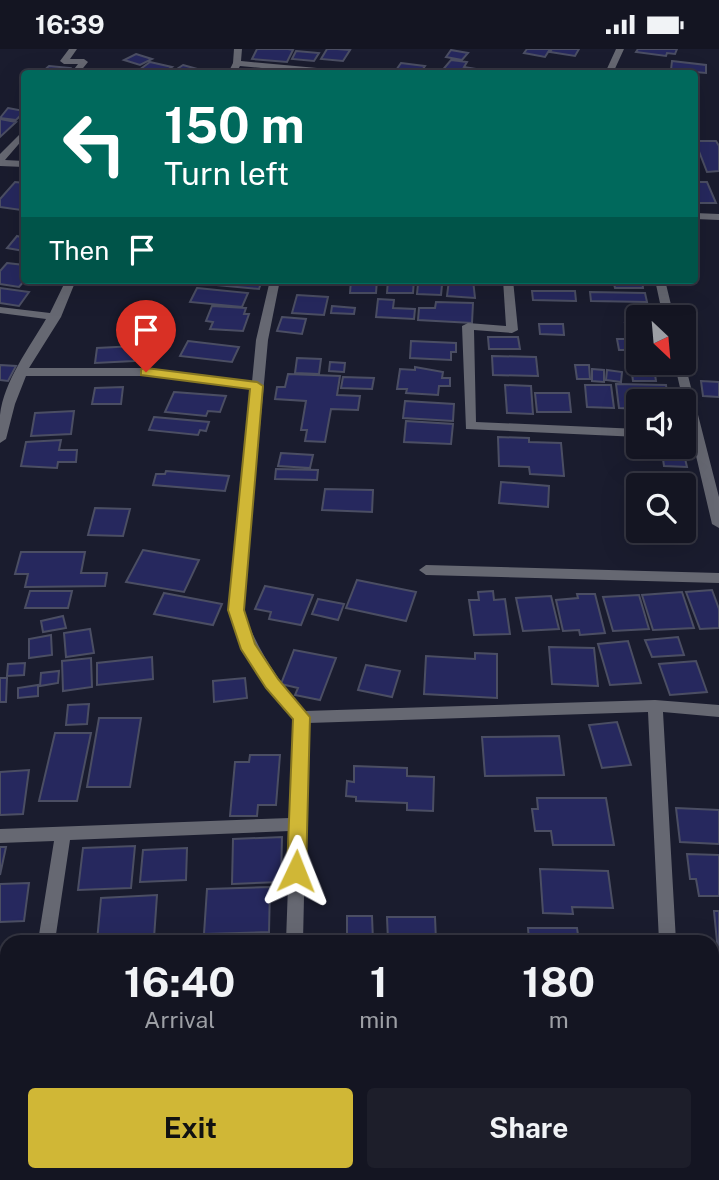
<!DOCTYPE html>
<style>
:root{--surface:#141522;--page:#1d1e2a;--text:#f1f3f6;--muted:#9d9fa5;--line:#333440;--accent:#d0b736}
body{margin:0;font-family:"Public Sans",sans-serif;background:var(--page);color:var(--text);height:100vh;display:flex;flex-direction:column;font-size:26px;white-space:nowrap}
*{box-sizing:border-box;margin:0}
p{font-size:23px;color:var(--muted)}
.icon{flex:none;width:38px;height:38px;fill:none;stroke:currentColor;stroke-width:2;stroke-linecap:round;stroke-linejoin:round}
.map{position:relative;flex:1;overflow:hidden}
.side{position:absolute;left:0px;top:886px;width:719px;height:247px;display:flex;flex-direction:column;background:var(--surface);border-radius:21px 21px 0 0;box-shadow:0 7px 28px #0002,0 0 0 2px var(--line)}
.side>*{flex:none}
.banner{position:absolute;left:21px;top:21px;width:677px;height:214px;border-radius:7px;box-shadow:0 7px 28px #0002,0 0 0 2px var(--line);background:#00695c;color:#fff;overflow:hidden}
.needle{width:46px;rotate:154deg}
.controls{position:absolute;left:626px;top:256px;display:grid;gap:14px}
.controls a{display:grid;place-items:center;width:70px;height:70px;border-radius:7px;background:var(--surface);box-shadow:0 7px 28px #0002,0 0 0 2px var(--line);font-size:35px}
.pin{position:absolute;display:grid;place-items:center;width:60px;height:60px;color:#fff;margin:-72px -30px;border-radius:50% 50% 50% 0;rotate:-45deg;box-shadow:0 0 7px #0007}
.pin .icon{rotate:45deg}
.me{position:absolute;width:77px;margin:-38px;rotate:2deg;stroke-linejoin:round;filter:drop-shadow(0 0 5px #0008)}
.turn{display:flex;align-items:center;gap:24px;height:147px;padding:0 28px;font-size:32px}
.turn .icon{width:91px;height:91px;stroke-width:2.5}
.turn b{display:block;font-size:49px;line-height:60px}
.then{display:flex;align-items:center;height:66px;padding:0 28px;background:#0003;gap:14px;font-size:26px}
.eta{display:flex;justify-content:space-evenly;align-items:center;height:119px;text-align:center}
.eta b{font-size:42px;font-weight:700;line-height:49px}
.action{display:flex;gap:14px;margin-top:auto;padding:14px 28px}
.action a{flex:1;height:80px;border-radius:7px;background:var(--accent);color:#111;font-size:28px;font-weight:700;line-height:80px;text-align:center}
.action a+a{background:var(--page);color:var(--text)}
.status{display:flex;justify-content:space-between;align-items:center;height:49px;padding:0 35px;background:var(--surface);direction:ltr}
.status svg{height:19px;fill:currentColor}
.map>svg:first-child{display:block}
.building{fill:#26285e;stroke:#4b4e63;stroke-width:2}
.lines{fill:none;stroke-linecap:round;stroke-linejoin:round}
.minor{fill:#666872;fill-rule:evenodd}
.route{fill:#d0b736;stroke:#877723;stroke-width:2}
</style>
<div class="status"><b>16:39</b><svg viewBox="0 0 49 12"><path d="M0 12V9h3v3zM5 12V6h3v6zM10 12V3h3v9zM15 12V0h3v12zM26 1h20v11H26zM47 4h2v5h-2z"/></svg></div>
<div class="map">
<svg width="719" height="1131" viewBox="0 0 719 1131">
<rect width="100%" height="100%" fill="#1a1c2e"/>
<path class="building" d="M257,0H288L293,1L287,13L252,10Z
M327,0H337L350,1L343,12L321,10Z
M527,0H550L545,8L524,4Z
M552,0H579L575,7L550,3Z
M638,0H677L675,5L667,4L666,7L636,3Z
M451,1L468,4L462,11L446,8Z
M296,2L319,4L314,12L292,10Z
M136,5L152,10L140,16L124,11Z
M451,11L467,13L464,18L476,20L473,24H440Z
M672,12L706,16V24L671,21Z
M150,13L172,18L163,24L139,21Z
M401,14L425,17L420,24H394Z
M183,16L208,23L171,24Z
M49,17L70,19L65,24H41Z
M262,18L289,21L287,24H258Z
M8,59L24,62V63L16,71L0,69Z
M0,70L16,73L0,88Z
M695,92H716L719,97V122L707,123Z
M15,133L24,134V157L21,161L0,158V150Z
M695,133H707L716,154H695Z
M17,187L24,189V202L7,199Z
M7,214L24,216L25,231L19,238L0,235V222Z
M217,231H262L259,240L215,236Z
M351,231H377L376,244H350Z
M388,231H414L413,244H387Z
M449,231H473L475,249L447,247Z
M613,231H642L643,239H615Z
M418,235L442,236L441,246L417,245Z
M0,239L29,243L19,257L0,254Z
M197,239L248,244L242,258L190,253Z
M532,242H575L576,252L533,251Z
M590,243L645,244L647,253L591,252Z
M297,246L328,248L324,266L292,264Z
M378,250L394,251L393,259L415,260L414,270L376,268Z
M436,253L473,254L472,274L418,271L419,259H435Z
M212,257L246,259L244,265H249L243,282L210,280L213,273L206,272Z
M332,257L355,259L354,265L331,264Z
M282,268L306,270L302,285L277,282Z
M147,272V282L122,287L121,274Z
M625,274L639,275V286H628Z
M539,275H563L564,286L540,285Z
M488,288H518L520,300H489Z
M617,290H639V301H619Z
M188,292L239,298L232,313L180,307Z
M411,292L456,294V303H451V311L410,309Z
M136,297L134,312L95,314L97,299Z
M492,307L536,308L538,327L493,326Z
M297,309L321,310L319,325L295,324Z
M330,313L345,314L344,323L329,322Z
M0,316L16,317L8,332L0,331Z
M575,316H589L590,330H577Z
M415,318L443,323L442,329H450V337H439L438,346L406,344L407,340H397L400,320L415,321Z
M631,318L654,319L656,332H633Z
M592,320L604,321V333L592,332Z
M607,321L622,323L621,333L606,331Z
M288,325L340,327L337,346L360,347L358,361L331,360L325,393L305,392L307,381H301L306,352L275,350L277,338H285Z
M343,328L374,329L372,340L341,339Z
M701,332L719,333V348L703,347Z
M616,335L666,336L668,352H639V360L619,359Z
M505,336L531,337L533,365L507,364Z
M585,336H611L614,359L587,358Z
M123,338L121,355H92L95,339Z
M174,343L226,347L220,363L208,362L206,367L165,363Z
M535,344H569L571,363H537Z
M405,352L454,355L453,372L403,369Z
M74,362L71,385L31,387L35,364Z
M154,368L209,373L206,382L200,381L198,386L149,381Z
M406,372L453,375L451,395L404,393Z
M498,388L529,389V393L561,394L564,427L530,425L529,418L499,417Z
M61,391L59,401H77L76,413H58L57,419L21,417L26,393Z
M631,395L668,397L669,405H684L687,418L664,417L663,410L633,409Z
M281,404L313,406L310,419L278,417Z
M276,420L318,421L317,431L275,430Z
M166,422L229,427L225,442L153,436L156,425H165Z
M501,433L549,437L548,458L499,454Z
M325,440L373,441L372,463L322,461Z
M95,459L130,460L123,487L88,486Z
M143,501L199,511L184,543L126,533Z
M21,503H85L81,524H107L105,537L25,538L28,525H15Z
M357,531L416,543L406,572L346,559Z
M265,537L313,546L301,576L269,570L271,563L255,560Z
M712,541L719,560V579L700,580L686,543Z
M30,542H72L68,559H25Z
M493,542L494,551L505,550L510,585L474,586L469,551H479L478,543Z
M682,543L694,579L653,581L642,546Z
M164,544L222,555L213,576L154,565Z
M577,545H595L605,584L580,586L579,581L563,582L556,551L578,549Z
M639,546L649,580L613,582L603,548Z
M551,547L559,580L523,582L516,549Z
M318,550L344,555L338,571L312,565Z
M63,567L66,579L43,583L41,572Z
M90,580L94,604L66,608L64,584Z
M51,586L52,606L29,609V590Z
M678,588L684,606L652,608L645,591Z
M628,592L641,634L610,636L598,595Z
M549,598L594,599L598,637L552,635Z
M294,601L336,609L320,651L295,646L298,639L281,635Z
M475,604L497,605V649L424,645L426,607L475,610Z
M152,608L153,630L97,636V614Z
M91,609L92,638L63,642L62,612Z
M696,612L707,643L670,646L659,615Z
M25,614L24,626L7,627L8,615Z
M366,616L400,622L392,648L358,641Z
M59,622L58,634L40,637L41,624Z
M0,629H7L6,653H0Z
M245,629L247,649L214,653L213,632Z
M38,636V647L18,649V639Z
M89,655L87,675L66,676L68,656Z
M99,669H141L130,738H87Z
M617,673L631,716L602,719L589,676Z
M55,684H91L77,752H39Z
M559,687L564,726L485,727L482,688Z
M250,706H280L276,756H258L257,767H230L235,713H249Z
M354,717L407,719V727L434,728L433,762L407,761V754L356,752V748L346,747L347,732L354,733Z
M29,721L23,765L0,766V723Z
M537,749H606L614,796H553L551,782H535L532,760H538Z
M676,759L719,761V795L680,793Z
M282,788L281,833L232,835L233,790Z
M135,797L131,839L78,841L83,799Z
M0,798H6L0,826Z
M187,799L186,831L140,833L143,801Z
M687,805L719,806V847H699L696,830H690Z
M540,820L608,822L613,859L572,858L573,865L543,864Z
M29,834L24,872L0,873V835Z
M270,838L269,883L204,885L207,840Z
M157,846L154,889L97,892L101,849Z
M714,862H719V903H718Z
M347,867H372L373,892H347Z
M387,868H435L436,892H388Z
M528,879H577L579,892H529Z
M0,940H7V985L5,996L0,997Z
M0,1002L7,1003L0,1034Z
M318,1125H375V1131H318Z
M415,1125H492V1131H415Z
M619,1125H661L662,1131H619Z"/>
<g class="lines">
<path class="minor" d="M69,0H77L70,10H84L88,13L79,24H71L78,15H64L60,12Z
M234,0H242L241,12L339,21L343,24H318L240,17L236,24H228L233,14Z
M616,0H624L613,24H605Z
M24,81V89L5,111L24,112V118L0,117V105Z
M695,164L719,165V171L695,170Z
M66,231H76L61,268L29,319H146L252,333L256,291L270,231H280L268,291L243,561C257,600 277,631 305,662L655,651L719,656V668L663,663L676,892H659L648,663L308,674L303,892H286L290,782L70,791L55,892H38L54,792L0,794V780L290,769L293,670L257,622L241,592L229,561L251,340L146,327H26L15,355L6,390L0,394C0,385 0,375 0,366C4,332 29,299 46,270L0,264V258L50,264Z
M503,231H513L518,281L512,284L474,281L476,373L639,380V388L466,380L462,277L468,274L506,277Z
M655,231H665L674,268H663Z
M684,311L719,448V479L712,475L674,313H684Z
M426,516L719,524V534L426,526L419,521Z
M712,1116L718,1118L719,1131H703L701,1125H712Z
M7,1117V1125H21L20,1131H0L4,1118Z
M287,1125H307V1131H287Z
M517,1125H537L538,1131H518Z"/>
</g>
<path class="route" d="M146,319L257,333L263,337L244,561L255,595L278,630L310,668L306,822L303,828L296,830L290,828L287,822L293,670L266,639L241,600L228,561L250,340L141,326V320Z"/>
</svg>
<div class="controls">
<a><svg class="needle" viewBox="-14 -14 28 28"><path d="M0-13l5 13h-10z" fill="#e53935"/><path d="M0 13l5-13h-10z" fill="#9d9fa5"/></svg></a>
<a><svg class="icon" aria-label="sound" viewBox="0 0 24 24"><path d="M4 9h4l5-4v14l-5-4H4zM17 9q2 3 0 6"/></svg></a>
<a><svg class="icon" aria-label="search" viewBox="0 0 24 24"><circle cx="10" cy="10" r="6"/><path d="M15 15l6 6"/></svg></a>
</div>
<div class="pin" style="left:146px;top:323px;background:#d93025"><svg class="icon" aria-label="arrive" viewBox="0 0 24 24"><path d="M6 21V4h12l-3 4 3 4H6"/></svg></div>
<svg class="me" style="left:296px;top:822px" viewBox="-20 -20 40 40"><path d="M0-17L14 15 0 8-14 15z" fill="#d0b736" stroke="#fff" stroke-width="4"/></svg>
<div class="banner">
<div class="turn"><svg class="icon" aria-label="left" viewBox="0 0 24 24"><path d="M17 20v-9H6M10 6l-5 5 5 5"/></svg><div><b>150 m</b>Turn left</div></div>
<div class="then">Then<svg class="icon" aria-label="arrive" viewBox="0 0 24 24"><path d="M6 21V4h12l-3 4 3 4H6"/></svg></div>
</div>
<section class="side">
<div class="eta">
<div><b>16:40</b><p>Arrival</p></div>
<div><b>1</b><p>min</p></div>
<div><b>180</b><p>m</p></div>
</div>
<div class="action"><a>Exit</a><a>Share</a></div>
</section>
</div>
